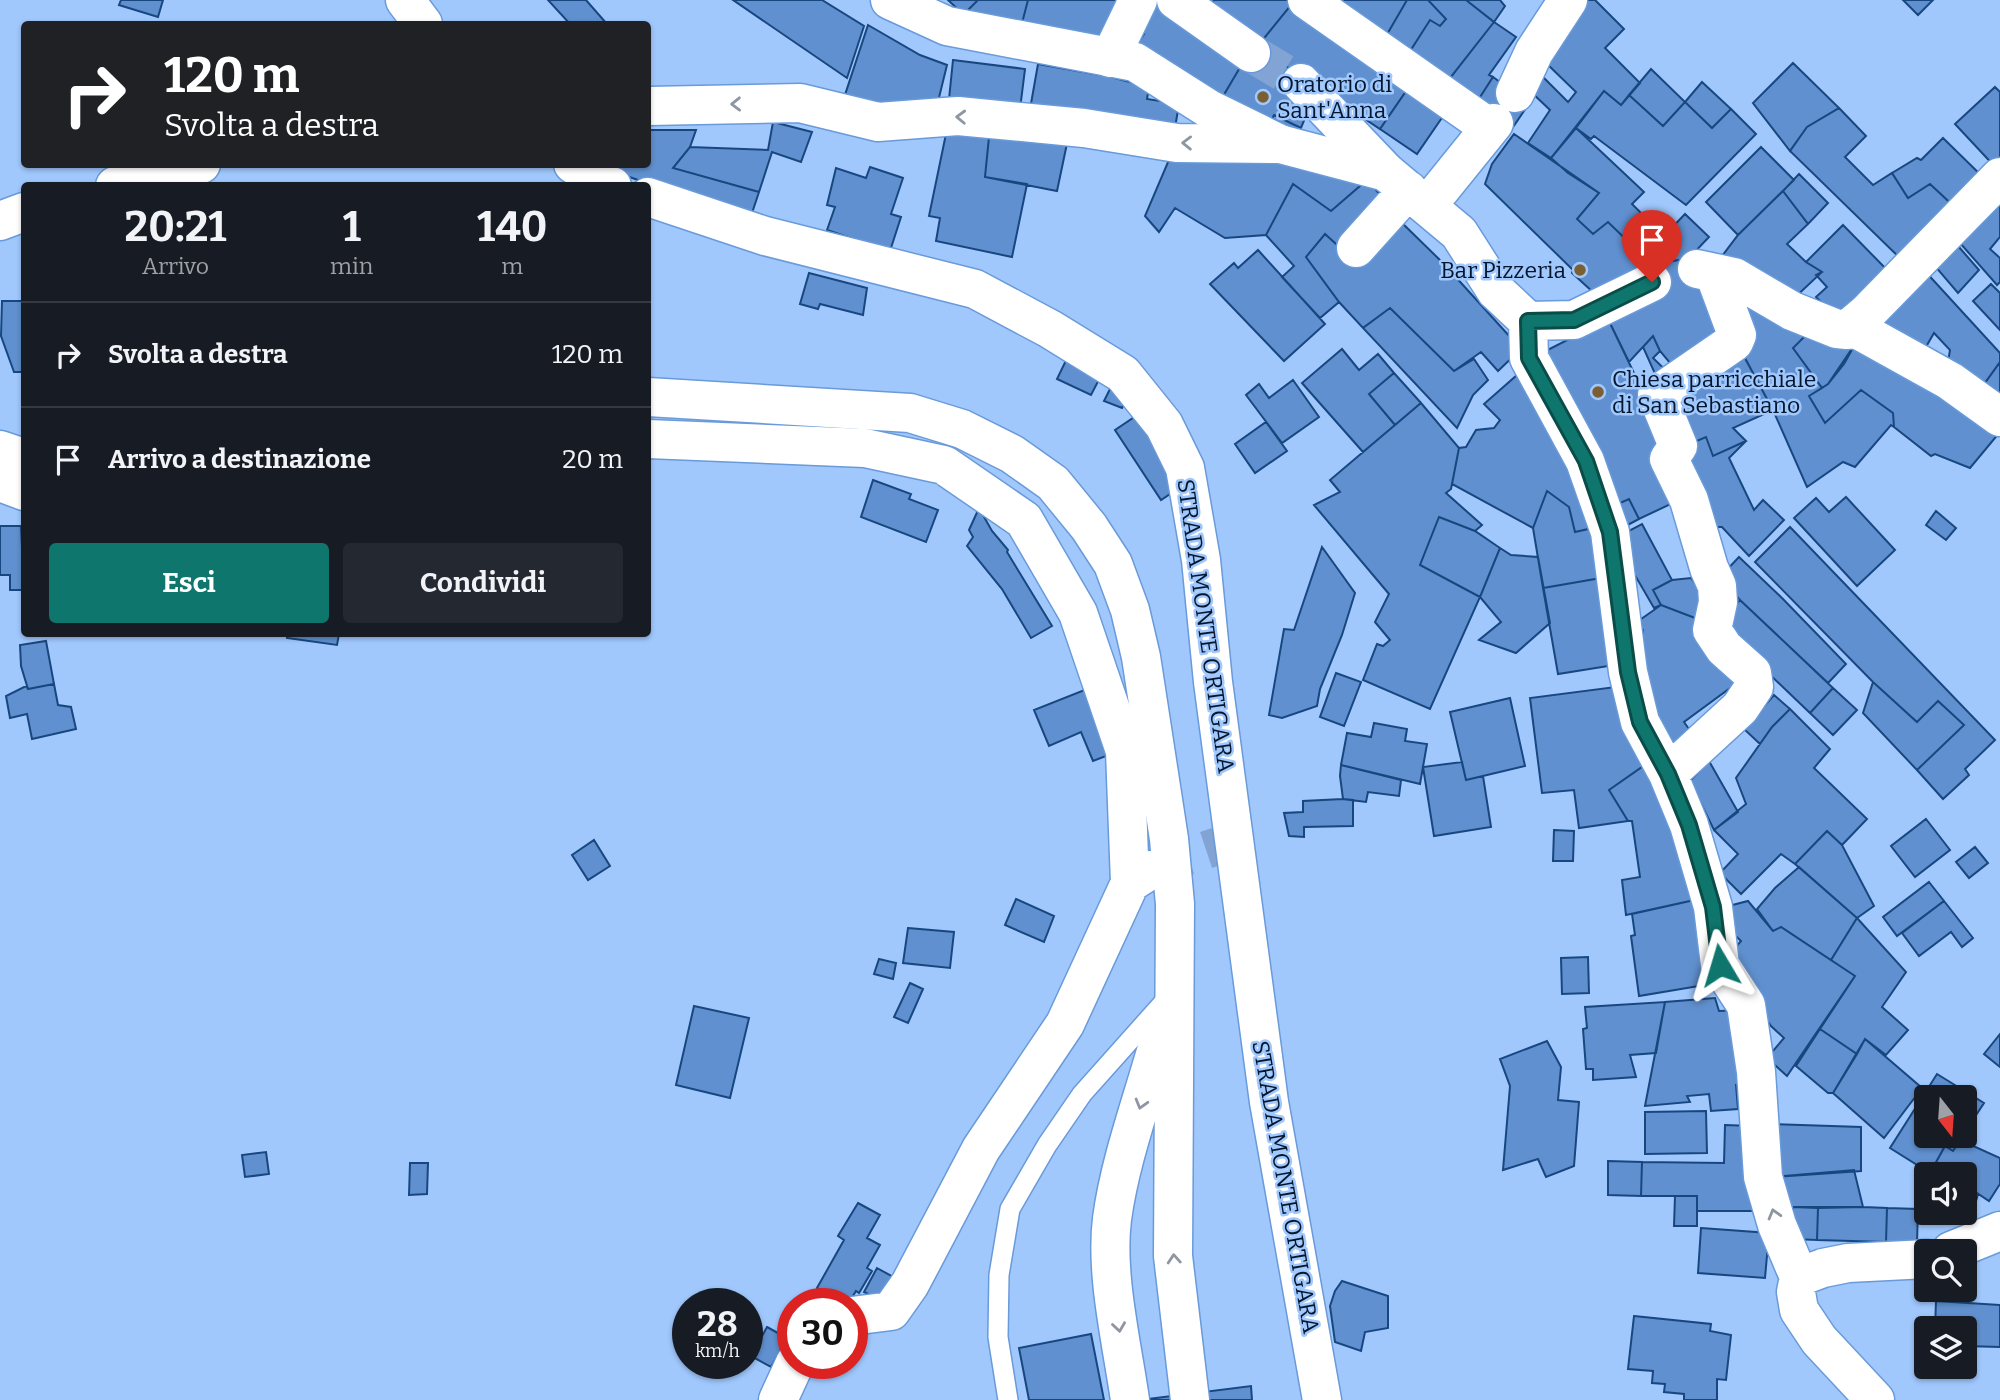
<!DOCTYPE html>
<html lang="it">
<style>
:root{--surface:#171b24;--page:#242831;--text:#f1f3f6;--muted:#9ea1a6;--line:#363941;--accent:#0f766e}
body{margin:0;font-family:Bitter,serif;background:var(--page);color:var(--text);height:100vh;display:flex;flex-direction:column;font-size:26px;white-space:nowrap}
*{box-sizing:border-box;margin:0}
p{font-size:23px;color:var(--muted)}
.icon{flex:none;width:38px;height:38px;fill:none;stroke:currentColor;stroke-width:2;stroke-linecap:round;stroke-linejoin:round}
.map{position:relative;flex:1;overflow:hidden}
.drawer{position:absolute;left:21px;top:182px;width:630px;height:455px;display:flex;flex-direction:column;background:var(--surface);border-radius:7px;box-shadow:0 2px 5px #0004}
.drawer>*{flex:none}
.guide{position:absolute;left:21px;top:21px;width:630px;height:147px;border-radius:7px;box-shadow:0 2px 5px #0004;background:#202124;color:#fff;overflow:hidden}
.needle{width:46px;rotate:163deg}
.buttons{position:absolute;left:1914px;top:1085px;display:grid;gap:14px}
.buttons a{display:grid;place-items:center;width:63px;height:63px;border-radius:7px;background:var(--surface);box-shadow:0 2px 5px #0004;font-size:35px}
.speed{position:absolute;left:672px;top:1288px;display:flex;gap:14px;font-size:35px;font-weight:700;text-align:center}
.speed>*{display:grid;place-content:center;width:91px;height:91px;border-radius:50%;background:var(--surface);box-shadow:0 2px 5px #0004;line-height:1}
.speed small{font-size:18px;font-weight:400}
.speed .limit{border:10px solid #d22;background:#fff;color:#111}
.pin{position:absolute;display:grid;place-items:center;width:60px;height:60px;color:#fff;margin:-72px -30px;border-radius:50% 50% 50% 0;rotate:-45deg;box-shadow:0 0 7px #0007}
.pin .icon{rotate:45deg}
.me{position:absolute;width:77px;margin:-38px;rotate:353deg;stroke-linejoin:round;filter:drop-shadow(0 0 5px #0008)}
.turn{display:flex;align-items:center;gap:24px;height:147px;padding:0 28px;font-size:32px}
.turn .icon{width:91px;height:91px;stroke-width:2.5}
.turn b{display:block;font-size:49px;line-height:60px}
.eta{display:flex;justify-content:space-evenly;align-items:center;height:119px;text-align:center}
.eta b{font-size:42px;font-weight:700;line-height:49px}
.cta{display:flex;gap:14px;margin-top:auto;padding:14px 28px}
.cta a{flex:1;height:80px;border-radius:7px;background:var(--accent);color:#fff;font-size:28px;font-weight:700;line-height:80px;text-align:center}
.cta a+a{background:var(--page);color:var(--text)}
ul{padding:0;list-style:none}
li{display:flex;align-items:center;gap:21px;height:105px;padding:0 28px;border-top:2px solid var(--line)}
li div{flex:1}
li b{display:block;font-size:26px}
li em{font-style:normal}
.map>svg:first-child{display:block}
.building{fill:#6090cf;stroke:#184780;stroke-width:2}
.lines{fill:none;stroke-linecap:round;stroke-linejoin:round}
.street-tunnel{stroke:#81a4d4;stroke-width:38;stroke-dasharray:38 19;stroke-linecap:butt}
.lane-casing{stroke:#699ad9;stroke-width:22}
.street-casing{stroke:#699ad9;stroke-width:41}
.secondary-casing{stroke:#699ad9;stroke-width:41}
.highway-casing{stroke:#699ad9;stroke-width:41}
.lane{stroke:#fff;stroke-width:19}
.street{stroke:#fff;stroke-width:38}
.secondary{stroke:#fff;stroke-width:38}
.highway{stroke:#fff;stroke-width:38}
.oneway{stroke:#8e96a1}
.route-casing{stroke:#0a4d48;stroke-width:18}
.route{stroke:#0f766e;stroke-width:12}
.poi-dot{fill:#7b5e32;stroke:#a0c8fd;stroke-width:2.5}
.labels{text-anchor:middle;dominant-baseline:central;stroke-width:5;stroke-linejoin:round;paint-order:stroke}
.poi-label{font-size:23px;fill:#04162e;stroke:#a0c8fd;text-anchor:start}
.street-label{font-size:23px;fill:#04162e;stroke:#a0c8fd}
</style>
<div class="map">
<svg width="2000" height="1400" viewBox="0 0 2000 1400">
<rect width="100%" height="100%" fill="#a0c8fd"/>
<path class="building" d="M121,0H163L158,17L119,5Z
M548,0H586L607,24H570Z
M733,0H822L864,26L847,78Z
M948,0H978L965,13H962Z
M978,0H1028L1021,27L965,13Z
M1028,0H1128L1108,45L1021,27Z
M1148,0H1167L1245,59L1219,103L1135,48L1144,34L1130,23Z
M1214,0H1295L1257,47L1204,13Z
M1295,0L1413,81L1380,129L1257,47Z
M1327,0H1407L1382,43Z
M1407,0H1428L1446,19L1440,26L1430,20L1405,59L1382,43Z
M1428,0H1466L1494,22L1443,87L1405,59L1430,20L1440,26L1446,19Z
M1466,0H1500L1505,6L1494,22Z
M1579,0H1595L1624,29L1605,48L1640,83L1621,105L1604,91L1551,158L1528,143L1550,110L1530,91L1543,77L1568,102L1576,92L1543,60Z
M1903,0H1933L1918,15Z
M1494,22L1516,37L1489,75L1493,77L1473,108L1443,87Z
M868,25L920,55L947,65L935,114L842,104Z
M1257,47L1304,78L1299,86L1245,59Z
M1245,59L1299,86L1312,101L1301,128L1274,115L1269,125L1219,103Z
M953,60L1025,69L1019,117L948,109Z
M1793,63L1839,108L1807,127L1790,151L1753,103Z
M1038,64L1111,77L1149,87L1147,99L1179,104L1173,140L1029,115Z
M1651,69L1685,102L1663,126L1629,95Z
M1493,77L1515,93L1526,108L1509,133L1473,108Z
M1413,81L1450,106L1417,154L1380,129Z
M1702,82L1731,109L1712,128L1685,102Z
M1995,87L2000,92V168L1998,170L1955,124Z
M1604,91L1621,105L1629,95L1663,126L1685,102L1712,128L1731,109L1756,134L1686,205L1594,136L1591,139L1576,128Z
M1839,108L1866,136L1845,157L1873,185L1892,173L1908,198L1930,184L1959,211L1907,265L1790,151L1807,127Z
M1274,115L1301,128L1298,135L1269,125Z
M773,122L812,132L801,162L772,152L759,192L673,168L690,147L768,150Z
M1576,128L1644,192L1632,204L1664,236L1685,214L1709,237L1689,258L1640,267L1639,252L1608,222L1593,234L1577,219L1599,193L1568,173L1551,158Z
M947,129L989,137L985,177L1027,184L1012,257L936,241L940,218L929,216Z
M648,130H696L690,147L673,168L759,192L750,219L618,173L620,164H648Z
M1069,134L1057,191L985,177L989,137Z
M1514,134L1599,193L1577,219L1593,234L1608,222L1639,252L1640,267L1605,303L1572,273L1573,270L1485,184L1492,164Z
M1943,138L1988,182L1959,211L1930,184L1908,198L1892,173L1917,158L1921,160Z
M1761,147L1794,180L1738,235L1706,202Z
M1174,148L1269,152L1367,180L1331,211L1293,184L1266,235L1225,238L1175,208L1159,232L1145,216Z
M870,167L903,178L891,214L901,217L890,251L827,230L835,207L827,205L836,168L866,178Z
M1799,174L1828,203L1808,224L1783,191Z
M1367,180L1384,199L1347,254L1325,234L1306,257L1339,302L1320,318L1282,277L1294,266L1266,235L1293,184L1331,211Z
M2000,182V237L1990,249L2000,258V282L1997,285L1953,235Z
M1783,191L1808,224L1787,244L1806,262L1822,272L1789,303L1719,260L1738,235Z
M1398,219L1443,263L1521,349L1498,371L1481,352L1454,371L1390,308L1363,328L1339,302L1306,257L1325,234L1347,254Z
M1843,225L1894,277L1845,326L1816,297L1827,287L1816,275L1822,272L1806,262Z
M1958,246L1979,270L1958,293L1934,265Z
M1258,250L1325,324L1284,361L1210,284L1234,263L1238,268Z
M1689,258L1731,340L1680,375L1660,351L1653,336L1629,362L1608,319L1640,267Z
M1923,269L2000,353V362L1977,394L1947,368L1950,350L1934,333L1919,359L1862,324Z
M809,273L867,288L863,315L820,304L818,309L800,304Z
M1734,283L1812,329L1793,348L1822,388L1809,396L1825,423L1861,390L1893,413L1894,427L1891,425L1855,467L1843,462L1807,487L1773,410L1741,351Z
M1991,284L2000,293V330L1973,301Z
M2,301H24V372H14L1,336Z
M1390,308L1454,371L1474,359L1488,380L1473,395L1457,428L1363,328Z
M1608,319L1671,450L1677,501L1639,519L1629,499L1620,503L1534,357Z
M1812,329L1857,341L1844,364L1828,384L1822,388L1793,348Z
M1653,336L1660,351L1653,358L1682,386L1738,345L1773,410L1733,428L1746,441L1713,456L1706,437L1687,445L1643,347Z
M1857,341L2000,432L1970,468L1935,454L1931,456L1894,427L1893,413L1861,390L1825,423L1809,396L1828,384Z
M1342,349L1359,370L1378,354L1394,373L1369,394L1395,425L1363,452L1302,383Z
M1071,350L1105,368L1091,395L1057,379Z
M2000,362V409L1977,394Z
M1525,368L1597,527L1575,532L1569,507L1547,491L1533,528L1452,484L1459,448L1466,447L1476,430L1494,428L1500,420L1484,404Z
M1394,373L1421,403L1395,425L1369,394Z
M1293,380L1319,417L1282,443L1246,395L1259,384L1269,398Z
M1111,387L1129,394L1122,408L1104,401Z
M1421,403L1459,448L1451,489L1446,493L1482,525L1475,531L1439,517L1420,565L1480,597L1430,709L1363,680L1377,644L1383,646L1390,640L1375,622L1389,594L1314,505L1340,492L1330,480Z
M1136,416L1182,486L1161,500L1115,430Z
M1266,422L1287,451L1255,473L1235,444Z
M1706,437L1713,456L1746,441L1729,458L1754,510L1763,500L1784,520L1749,556L1722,527H1715L1676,455L1687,445Z
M873,480L911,494L909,499L938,510L926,542L861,517Z
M1547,491L1569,507L1575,532L1597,527L1607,577L1543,588L1533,528Z
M1846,497L1895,550L1857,586L1794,518L1816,498L1829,512Z
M1629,499L1639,519L1620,529L1611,507Z
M979,508L992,531L1008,550L1007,552L1052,626L1031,638L1002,589L967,546L973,537L969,530Z
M1936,511L1956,528L1946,540L1926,525Z
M1439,517L1475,531L1500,548L1480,597L1420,565Z
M1642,524L1672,580L1653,590L1661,605L1654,608L1625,558L1621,535Z
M0,526H21L24,590H10V575H0Z
M1790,527L1995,740L1965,769L1969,775L1943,799L1917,770L1964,725L1938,701L1917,722L1873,682L1755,562Z
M1322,547L1355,593L1342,635L1320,689L1317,706L1282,718L1269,715L1284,629L1294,630Z
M1500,548L1511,555L1538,557L1550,623L1516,653L1479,640L1501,622L1480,597Z
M1739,557L1782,598L1846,664L1828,683L1740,600L1721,576Z
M1607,577L1621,664L1558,674L1543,588Z
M1691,578L1712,606L1695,618L1661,605L1653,590L1672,580Z
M1740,600L1833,688L1810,713L1718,625Z
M1661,605L1695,618L1745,677L1684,722L1696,739L1664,754L1636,665L1643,630L1637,622Z
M288,634H339L337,645L287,638Z
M46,641L54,684L28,689L21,666L20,645Z
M1336,673L1361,682L1344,726L1320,717Z
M1873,682L1917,722L1938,701L1964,725L1917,770L1863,713Z
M54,684L58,705L71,707L76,729L32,739L27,714L10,718L6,696L26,686L28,689Z
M1623,686L1649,762L1609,790L1628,821L1579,828L1574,790L1542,793L1530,698Z
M1833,688L1857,710L1833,735L1810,713Z
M1087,689L1114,753L1093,761L1081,732L1049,746L1034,710Z
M1774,695L1790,709L1772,727L1760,744L1744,729Z
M1510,698L1525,766L1466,780L1450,712Z
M1790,709L1830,749L1814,768L1867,819L1842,845L1827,831L1795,864L1781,854L1741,894L1720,873L1738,854L1714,830L1746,804L1736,778L1772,727Z
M1374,723L1407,729L1405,741L1427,744L1420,784L1341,765L1347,733L1371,737Z
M1709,761L1738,812L1714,830L1690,781Z
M1462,762L1466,780L1483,776L1491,827L1434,836L1423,767Z
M1649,762L1699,899L1626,915L1622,880L1640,877L1632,821H1628L1609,790Z
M1341,765L1401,780L1399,796L1368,792L1366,802L1343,799L1340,776Z
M1343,799L1353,800V826L1304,827V837L1289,836L1284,813L1303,812V801Z
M1926,819L1950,850L1915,877L1891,846Z
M1554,830L1574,831L1573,861H1553Z
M1827,831L1842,845L1874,906L1857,918L1795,864Z
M594,840L610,866L588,880L572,855Z
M1975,847L1988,863L1969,878L1956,862Z
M1799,867L1857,918L1831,960L1781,927L1773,931L1757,909L1775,888Z
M1929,882L1944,901L1897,936L1883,917Z
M1016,899L1054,916L1044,942L1005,925Z
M1699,899L1717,983L1639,996L1631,936L1635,935L1632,914Z
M1748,901L1773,931L1781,927L1855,976L1787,1076L1767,1058L1784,1038L1771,1026L1725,960L1741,941L1727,927L1721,908Z
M1944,901L1973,938L1962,947L1951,932L1919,956L1902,933Z
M1857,918L1906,972L1882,1007L1908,1030L1886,1055L1865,1039L1857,1054L1820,1029L1855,976L1831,960Z
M908,928L954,932L950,968L903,963Z
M1588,957L1589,993L1562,994L1561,958Z
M879,959L896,963L893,979L874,974Z
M910,983L923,989L908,1023L894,1017Z
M1715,998L1719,1011L1741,1010L1746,1084L1736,1085L1738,1109L1711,1111L1709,1094L1687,1096L1690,1102L1645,1106L1665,1002Z
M1665,1002L1656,1053L1630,1055L1636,1077L1593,1080V1069H1586L1583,1029L1587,1028L1585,1007Z
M694,1006L749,1018L730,1098L676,1085Z
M1820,1029L1857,1054L1833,1093H1828L1796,1066Z
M2000,1034V1067L1984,1054Z
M1865,1039L1922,1088L1884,1138L1833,1093Z
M1547,1041L1561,1067L1558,1100L1579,1102L1574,1166L1546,1177L1538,1159L1503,1170L1510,1086L1500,1059Z
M1937,1074L1984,1103L1965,1132V1097H1927V1136H1963L1953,1151L1945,1146L1930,1173L1890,1148Z
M1706,1111L1707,1153L1645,1154V1112Z
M1767,1124L1861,1127V1171L1773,1177Z
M1725,1125L1752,1126L1765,1211H1697V1196H1641L1642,1162L1724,1163Z
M1960,1140L2000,1158V1184L1989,1201L1965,1185V1174H1948L1934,1166L1945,1146L1953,1151Z
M266,1152L269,1174L245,1177L242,1155Z
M1608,1161L1642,1162L1641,1196L1608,1195Z
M410,1163H428L427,1194L409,1195Z
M1934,1166L1948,1174H1930Z
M1854,1170L1863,1207H1777L1773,1177Z
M1965,1185L1978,1194L1971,1219L1929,1218V1213H1965Z
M1675,1196H1697V1226H1674Z
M858,1203L880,1215L867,1238L880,1245L867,1268L872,1271L859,1293L856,1291L848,1304H844L817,1288L844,1240L838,1236Z
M1793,1207L1818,1208L1817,1240L1792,1239Z
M1863,1207L1887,1208L1886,1242L1817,1240L1818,1208Z
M1887,1208L1918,1209L1917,1243L1886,1242Z
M1701,1228L1769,1233L1765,1278L1698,1273Z
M877,1268L895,1278L883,1301L864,1292Z
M1342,1281L1388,1296V1328L1365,1332L1361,1351L1335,1342L1330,1306L1335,1291Z
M1936,1301L2000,1305V1347L1965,1346V1328H1935Z
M1634,1316L1711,1324L1710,1331L1731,1335L1726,1380L1717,1379V1400H1684V1394L1664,1392L1665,1384L1652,1383L1653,1371L1628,1369Z
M767,1327L787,1338L771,1367L751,1356Z
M1091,1334L1104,1400H1029L1019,1348Z
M1251,1386L1252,1400H1140Z"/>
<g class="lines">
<path class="street-tunnel" d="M1251,53L1301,83
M1152,868L1218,846"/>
<defs>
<path id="lane" d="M1008,1400L998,1337L999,1275L1010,1209L1047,1145L1082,1094L1173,992"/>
<path id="street" d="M1176,0L1251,53
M1307,0L1490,128
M1110,58L1138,0
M1301,83L1386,172L1459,233L1496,291L1528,321L1574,320L1652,282
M1515,93L1534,52L1568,0
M648,106L800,103L878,122L958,116L1084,128L1177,143L1280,144
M115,186L201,164
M1427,206L1494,123
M0,221L24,212
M1356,248L1408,190
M1697,269L1734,277L1792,311L1837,329L1847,330L1867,313L2000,177
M1528,321L1529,358L1585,461L1610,532L1628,672L1640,722L1668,774L1689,825L1713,907L1720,965L1746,1005L1756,1072L1763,1177L1777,1225L1799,1277L1796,1292L1799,1310L1819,1340L1875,1400
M1851,326L1950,381L2000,417
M648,439L865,448L944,465L1024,520L1078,613L1125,751L1130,883
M0,482L24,491
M1668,774L1740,708L1754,687L1752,673L1724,648L1712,630L1718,602L1717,586L1709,568L1689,500L1669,459L1678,446L1657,395L1734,342L1737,335L1714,273
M1951,1251L2000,1231
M1799,1277L1823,1268L1848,1263L1927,1259
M852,1316L891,1311L910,1284L981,1149L1065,1024L1130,883L1150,870
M778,1400L795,1363"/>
<path id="secondary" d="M405,0L423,24
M890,0L947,26L1135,62L1209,109L1280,144L1386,172
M573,164L601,182L612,186
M648,197L765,236L975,289L1050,329L1123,374L1164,425L1185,468L1201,560L1213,682L1269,1102L1322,1400"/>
<path id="highway" d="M648,397L910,413L962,429L1012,454L1053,483L1089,527L1113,564L1130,610L1141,657L1169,839L1175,904L1173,1256L1190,1400
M0,450L24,458
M1130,1400C1122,1344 1105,1274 1112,1219C1120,1159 1144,1096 1160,1037"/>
</defs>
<use href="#lane" class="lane-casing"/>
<use href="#street" class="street-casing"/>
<use href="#secondary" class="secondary-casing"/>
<use href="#highway" class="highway-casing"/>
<use href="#lane" class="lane"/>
<use href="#street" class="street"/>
<use href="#secondary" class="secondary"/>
<use href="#highway" class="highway"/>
</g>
<defs><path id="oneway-chevron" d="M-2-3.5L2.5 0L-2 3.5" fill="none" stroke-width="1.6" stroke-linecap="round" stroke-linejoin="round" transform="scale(1.75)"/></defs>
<g class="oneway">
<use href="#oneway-chevron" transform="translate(736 104) rotate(179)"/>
<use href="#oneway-chevron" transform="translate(961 117) rotate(-178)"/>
<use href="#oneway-chevron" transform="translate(1187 143) rotate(-179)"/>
<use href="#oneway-chevron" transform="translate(1141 1104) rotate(106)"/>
<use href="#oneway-chevron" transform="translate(1774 1214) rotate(-106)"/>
<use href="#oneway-chevron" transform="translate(1174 1259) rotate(-94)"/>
<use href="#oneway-chevron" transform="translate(1119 1327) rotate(82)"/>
</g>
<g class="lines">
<defs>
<path id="route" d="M1652,282L1574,320L1528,321L1529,358L1586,461L1610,532L1628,672L1640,722L1668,774L1689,825L1713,907L1720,965"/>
</defs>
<use href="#route" class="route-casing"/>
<use href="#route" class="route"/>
</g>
<g class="poi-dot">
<circle cx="1263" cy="97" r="7"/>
<circle cx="1580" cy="270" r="7"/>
<circle cx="1598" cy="392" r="7"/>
</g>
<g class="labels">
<g class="poi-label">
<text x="1277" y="84">Oratorio di<tspan x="1277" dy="26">Sant'Anna</tspan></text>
<text x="1566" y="270" text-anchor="end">Bar Pizzeria</text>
<text x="1612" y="379">Chiesa parricchiale<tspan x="1612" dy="26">di San Sebastiano</tspan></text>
</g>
<g class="street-label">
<text transform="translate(1206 626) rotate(82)">STRADA MONTE ORTIGARA</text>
<text transform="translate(1286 1187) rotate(80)">STRADA MONTE ORTIGARA</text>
</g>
</g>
</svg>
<div class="buttons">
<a><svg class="needle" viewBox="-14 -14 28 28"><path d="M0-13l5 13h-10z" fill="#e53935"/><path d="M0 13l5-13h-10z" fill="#9ea1a6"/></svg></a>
<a><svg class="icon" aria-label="sound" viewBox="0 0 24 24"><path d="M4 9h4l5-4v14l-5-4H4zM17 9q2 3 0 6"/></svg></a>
<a><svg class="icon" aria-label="search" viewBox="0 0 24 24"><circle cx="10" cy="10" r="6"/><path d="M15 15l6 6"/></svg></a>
<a><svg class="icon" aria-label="layers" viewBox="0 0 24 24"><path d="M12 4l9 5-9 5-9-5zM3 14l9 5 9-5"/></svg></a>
</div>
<div class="speed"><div>28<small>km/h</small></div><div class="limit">30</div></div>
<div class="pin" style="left:1652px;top:282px;background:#d93025"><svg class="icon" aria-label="arrive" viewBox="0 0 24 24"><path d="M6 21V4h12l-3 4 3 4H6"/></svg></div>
<svg class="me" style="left:1720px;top:965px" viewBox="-20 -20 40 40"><path d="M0-17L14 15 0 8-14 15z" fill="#0f766e" stroke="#fff" stroke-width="4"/></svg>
<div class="guide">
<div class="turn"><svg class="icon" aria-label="right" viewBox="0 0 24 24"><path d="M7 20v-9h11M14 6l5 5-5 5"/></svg><div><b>120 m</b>Svolta a destra</div></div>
</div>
<section class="drawer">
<div class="eta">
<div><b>20:21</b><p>Arrivo</p></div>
<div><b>1</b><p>min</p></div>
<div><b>140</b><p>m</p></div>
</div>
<ul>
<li><svg class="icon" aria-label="right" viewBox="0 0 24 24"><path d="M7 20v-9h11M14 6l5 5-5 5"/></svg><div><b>Svolta a destra</b></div><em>120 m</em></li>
<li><svg class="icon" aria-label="arrive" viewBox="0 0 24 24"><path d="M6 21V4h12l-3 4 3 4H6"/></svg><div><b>Arrivo a destinazione</b></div><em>20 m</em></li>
</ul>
<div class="cta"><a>Esci</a><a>Condividi</a></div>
</section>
</div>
